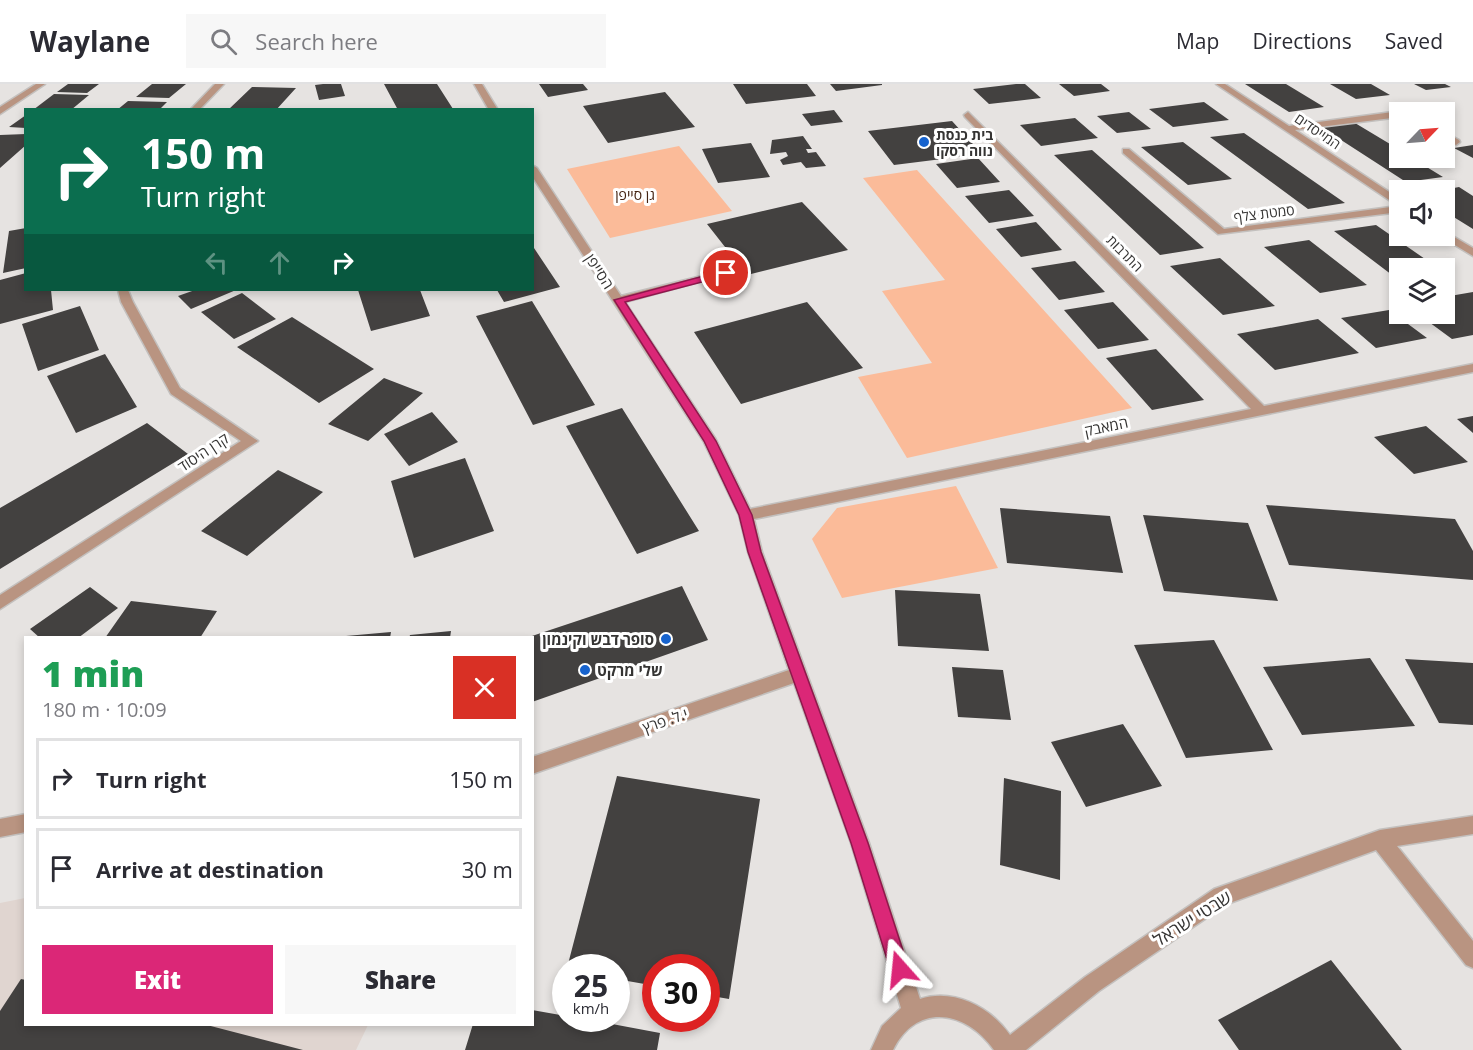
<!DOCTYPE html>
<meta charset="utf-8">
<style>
:root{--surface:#fff;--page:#f7f7f7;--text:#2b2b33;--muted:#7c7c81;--line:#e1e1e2;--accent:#db2777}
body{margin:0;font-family:"Open Sans","Noto Sans Hebrew",sans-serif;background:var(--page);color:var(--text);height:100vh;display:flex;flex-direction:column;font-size:22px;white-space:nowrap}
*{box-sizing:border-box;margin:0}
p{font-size:20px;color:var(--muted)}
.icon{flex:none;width:33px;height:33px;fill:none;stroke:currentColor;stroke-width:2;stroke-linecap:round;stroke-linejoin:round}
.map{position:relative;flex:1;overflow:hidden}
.side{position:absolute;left:24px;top:552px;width:510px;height:390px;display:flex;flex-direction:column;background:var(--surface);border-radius:0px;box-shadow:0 3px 9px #0003}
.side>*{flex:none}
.guide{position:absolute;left:24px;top:24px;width:510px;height:183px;border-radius:0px;box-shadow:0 3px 9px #0003;background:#0b6e4f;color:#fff;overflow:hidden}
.needle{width:39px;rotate:65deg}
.fabs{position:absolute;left:1389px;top:18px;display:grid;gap:12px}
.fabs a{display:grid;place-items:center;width:66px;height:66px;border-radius:0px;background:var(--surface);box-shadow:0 3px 9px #0003;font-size:30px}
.speed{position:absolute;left:552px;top:870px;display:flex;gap:12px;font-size:30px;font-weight:700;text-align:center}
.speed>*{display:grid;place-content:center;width:78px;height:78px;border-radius:50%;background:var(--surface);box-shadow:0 3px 9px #0003;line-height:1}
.speed small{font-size:15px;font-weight:400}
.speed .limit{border:9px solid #d22;background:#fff;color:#111}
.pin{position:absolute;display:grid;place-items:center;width:51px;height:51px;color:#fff;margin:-26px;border:3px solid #fff;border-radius:50%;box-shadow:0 2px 6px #0007}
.me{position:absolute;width:66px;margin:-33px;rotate:342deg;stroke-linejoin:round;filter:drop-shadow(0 0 4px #0008)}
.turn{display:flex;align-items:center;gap:21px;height:126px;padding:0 18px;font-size:27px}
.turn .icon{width:78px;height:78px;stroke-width:2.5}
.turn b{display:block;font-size:42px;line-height:51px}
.lanes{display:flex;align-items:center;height:57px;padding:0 18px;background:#0003;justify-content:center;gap:30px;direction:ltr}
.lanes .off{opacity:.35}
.round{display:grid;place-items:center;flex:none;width:63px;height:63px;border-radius:0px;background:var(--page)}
.headline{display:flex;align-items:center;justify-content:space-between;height:102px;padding:0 18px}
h1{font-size:36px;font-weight:800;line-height:45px;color:#1e9e55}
.primary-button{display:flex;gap:12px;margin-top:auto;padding:12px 18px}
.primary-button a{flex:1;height:69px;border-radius:0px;background:var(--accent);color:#fff;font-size:24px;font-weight:800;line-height:69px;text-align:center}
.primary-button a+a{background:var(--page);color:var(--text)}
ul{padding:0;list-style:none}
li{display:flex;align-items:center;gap:18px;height:81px;margin:0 12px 9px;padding:0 6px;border:3px solid var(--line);border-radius:0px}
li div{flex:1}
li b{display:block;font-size:22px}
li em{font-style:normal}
header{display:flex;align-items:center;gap:36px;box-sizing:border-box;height:84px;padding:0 30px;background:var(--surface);border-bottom:2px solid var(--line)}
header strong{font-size:28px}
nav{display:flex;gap:33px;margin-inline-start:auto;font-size:21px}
.search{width:420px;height:54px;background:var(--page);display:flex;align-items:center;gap:15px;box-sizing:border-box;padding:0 21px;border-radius:0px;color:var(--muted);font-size:22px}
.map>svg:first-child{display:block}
.built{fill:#e0d5d0}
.green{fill:#fbbb99}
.building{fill:#434140}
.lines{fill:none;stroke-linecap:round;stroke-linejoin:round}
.minor-casing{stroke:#c3c0be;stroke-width:3}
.minor{fill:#b99481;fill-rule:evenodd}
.route{fill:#db2777;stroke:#8e194d;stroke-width:1.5}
.poi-dot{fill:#1763ce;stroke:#fff;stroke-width:2}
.labels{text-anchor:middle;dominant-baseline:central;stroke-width:6;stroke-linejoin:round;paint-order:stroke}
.far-street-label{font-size:14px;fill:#353433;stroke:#fff}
.far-poi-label{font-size:14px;font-weight:bold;fill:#353433;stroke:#fff;text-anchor:start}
.far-park-label{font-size:14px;fill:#432210;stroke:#fff}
.street-label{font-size:15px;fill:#353433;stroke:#fff}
.poi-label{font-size:15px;font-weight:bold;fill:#353433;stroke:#fff;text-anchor:end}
.near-street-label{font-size:18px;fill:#353433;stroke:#fff}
</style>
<header>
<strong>Waylane</strong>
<div class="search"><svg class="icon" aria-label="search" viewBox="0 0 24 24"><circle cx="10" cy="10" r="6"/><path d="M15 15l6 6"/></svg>Search here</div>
<nav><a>Map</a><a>Directions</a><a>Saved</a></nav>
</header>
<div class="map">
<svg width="1473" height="966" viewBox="0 0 1473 966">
<rect width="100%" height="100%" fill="#e6e3e1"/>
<path class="built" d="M25,814L26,940L368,941L356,966H0V819Z"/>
<path class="green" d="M679,62L732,127L610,154L567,85Z
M917,86L1132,324L907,374L858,293L932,279L882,207L945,196L863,94Z
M956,402L998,484L842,514L812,455L837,424Z"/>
<path class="building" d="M68,0H99L87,9L57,8Z
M152,0H186L169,14L136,13Z
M323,0H341L345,12L319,16L315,1Z
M384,0H437L453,25L398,26Z
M539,0H583L588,6L548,13Z
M733,0H807L816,12L746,20Z
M830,0H882V1L836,7Z
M1016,0H1025L1041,14L989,20L973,5Z
M1059,0H1101L1110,7L1074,12Z
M1245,0H1286L1324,23L1289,28Z
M1330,0H1371L1390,11L1356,15Z
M1414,0H1445L1451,3L1426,6Z
M252,3L296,4L276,26H228Z
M665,8L695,43L608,59L583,22Z
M54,10L89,11L71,26H33Z
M128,17L167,18L159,26H117Z
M1204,18L1229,36L1173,43L1149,25Z
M834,26L843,38L811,42L802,30Z
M1129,28L1151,45L1117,49L1097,32Z
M26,31V44L9,43Z
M1075,34L1098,54L1041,62L1020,41Z
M952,37L982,70L894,81L868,47Z
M1355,39L1400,66V74H1412L1443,93L1406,98L1321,43Z
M1244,49L1345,119L1308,125L1210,53Z
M26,50V61L0,84V51Z
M803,52L812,65H806L808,69L816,68L826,82L806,84L801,78L783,81L780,76L788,72L786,68L770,70L772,56Z
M1183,58L1232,95L1188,101L1141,63Z
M751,59L770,93L718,99L702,65Z
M1473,61V74L1454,64Z
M1092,66L1204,164L1160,171L1054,71Z
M978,74L1000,98L957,104L936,80Z
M1459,103L1473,112V145L1444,127V106Z
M1009,106L1034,132L989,139L965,112Z
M802,118L848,166L747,191L707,140Z
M1036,138L1062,166L1021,173L996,145Z
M1376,141L1438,184H1400V194H1396L1334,147Z
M26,144V184L3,189L9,147Z
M1309,156L1367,201L1320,209L1264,163Z
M532,161L560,203L504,218L497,206H532Z
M1220,174L1275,222L1223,231L1170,182Z
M1075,177L1105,208L1059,216L1031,184Z
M26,189V206H51L53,226L0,240V196Z
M195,206H236L191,225L178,212Z
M358,206H420L430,232L371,247Z
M1473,208V251L1452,255L1418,230H1444V213Z
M242,209L276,235L234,255L201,228Z
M532,217L595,321L533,341L476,232Z
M807,218L863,284L741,320L694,248Z
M1113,218L1149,256L1098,265L1064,226Z
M80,222L99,266L38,287L22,240Z
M1389,226L1427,254L1376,264L1341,234Z
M292,233L374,285L319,319L237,263Z
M1318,235L1359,269L1275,286L1237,250Z
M1156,265L1204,316L1152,326L1106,274Z
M105,270L137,323L76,349L47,292Z
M384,294L423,309L368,357L328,340Z
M622,324L699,447L637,470L566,342Z
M432,328L458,358L409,382L384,350Z
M1473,332V349L1457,335Z
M147,339L188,370L0,485V424Z
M1426,342L1468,378L1414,390L1374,353Z
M465,374L494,447L414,474L391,397Z
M278,386L323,408L247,472L201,447Z
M1266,421L1455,435L1473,467V496L1289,481Z
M1000,424L1110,432L1123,489L1007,479Z
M1143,431L1248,439L1278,517L1164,507Z
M682,502L708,556L532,618V552Z
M90,503L118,524L78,554H40L30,545Z
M895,506L980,510L989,567L898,562Z
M131,517L217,527L200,554H105Z
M451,547L450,554H409L410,551Z
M391,548L390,554H347L346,552Z
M1214,556L1273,666L1186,674L1134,561Z
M1370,574L1415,642L1302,651L1263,583Z
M1405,575L1473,579V641L1439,639Z
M952,583L1003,586L1011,636L958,633Z
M1123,640L1162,702L1086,723L1051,658Z
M617,692L760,715L729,915L706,911V884H656V902L616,895V884H567Z
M1004,694L1061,707L1060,796L1000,781Z
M1331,876L1402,966H1239L1218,936Z
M21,895L26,896V940H203L303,966H0V927Z
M532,926L566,932V934H580L660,949L657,966H465L473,940H532Z"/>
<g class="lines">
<defs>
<path id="minor" d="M36,0H45L0,30V23Z
M215,0H224L199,26H190Z
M474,0H482L498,26H489Z
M1216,0H1225L1289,42L1400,27L1403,28H1400V33L1295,46L1400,115V128L1218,150L1123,69V65H1129L1224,145L1398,122Z
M968,28L1264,322L1473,280V288L754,435L762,468L869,759L920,915C954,904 990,923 1010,951L1085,893L1214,805L1380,746L1473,732V750L1397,762L1473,857V884L1466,881L1376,766L1227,820L1099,907L1026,966H994C967,927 917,917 893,966H871L882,942L901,924L851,759L794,599L532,690V673L789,586L748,468L739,431L704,358L532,92V81L537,84L621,212L726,186L731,189L625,218L715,354L750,425L1251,325L965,33L964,31Z
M1444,48L1459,56L1460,58L1456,61L1444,55Z
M1444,147L1473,164V172L1440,152H1444Z
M118,206H128L133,218L180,304L258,357L0,525V511L241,357L171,310L121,218Z
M26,730V748L0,753V735Z"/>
</defs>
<use href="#minor" class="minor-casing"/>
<use href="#minor" class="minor"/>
</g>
<path class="route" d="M726,186L729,187V191L625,218L716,357L752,431L761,468L868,759L909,885L906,891L900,894L893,891L890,885L851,759L748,468L739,431L704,357L614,216Z"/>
<g class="poi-dot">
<circle cx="924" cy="58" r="6"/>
<circle cx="666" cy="555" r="6"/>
<circle cx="585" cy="586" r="6"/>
</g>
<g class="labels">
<g class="far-street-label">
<text transform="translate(1318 47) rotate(34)">המייסדים</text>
<text transform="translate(1264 129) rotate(-7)">סמטת צלף</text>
<text transform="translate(1125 169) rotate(45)">התרבות</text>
</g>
<g class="far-poi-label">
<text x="936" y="50">בית כנסת<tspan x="936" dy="16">נווה רסקו</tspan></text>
</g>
<g class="far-park-label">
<text x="635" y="110">גן סייפן</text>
</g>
<g class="street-label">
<text transform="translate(600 187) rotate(57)">הסייפן</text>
<text transform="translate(1106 342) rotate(-12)">המאבק</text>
<text transform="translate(203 368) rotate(-33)">קרן היסוד</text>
<text transform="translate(665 636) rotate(-19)">י.ל. פרץ</text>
</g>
<g class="poi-label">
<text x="654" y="555">סופר דבש וקינמון</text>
<text x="597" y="586" text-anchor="start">שלי מרקט</text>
</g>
<g class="near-street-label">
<text transform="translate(1192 834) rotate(-32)">שבטי ישראל</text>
</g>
</g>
</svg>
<div class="fabs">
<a><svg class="needle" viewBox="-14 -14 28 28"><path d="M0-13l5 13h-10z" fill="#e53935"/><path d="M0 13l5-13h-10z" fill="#7c7c81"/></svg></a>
<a><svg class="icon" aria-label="sound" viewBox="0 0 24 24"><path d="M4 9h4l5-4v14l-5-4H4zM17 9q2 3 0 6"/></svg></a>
<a><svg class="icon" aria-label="layers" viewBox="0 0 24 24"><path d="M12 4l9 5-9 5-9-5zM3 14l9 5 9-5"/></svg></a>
</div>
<div class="speed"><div>25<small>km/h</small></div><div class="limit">30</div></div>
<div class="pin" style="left:726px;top:189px;background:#d93025"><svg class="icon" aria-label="arrive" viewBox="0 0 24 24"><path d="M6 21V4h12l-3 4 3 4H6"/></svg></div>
<svg class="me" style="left:900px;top:885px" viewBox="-20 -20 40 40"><path d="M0-17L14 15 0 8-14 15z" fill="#db2777" stroke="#fff" stroke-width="4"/></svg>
<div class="guide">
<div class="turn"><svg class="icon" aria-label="right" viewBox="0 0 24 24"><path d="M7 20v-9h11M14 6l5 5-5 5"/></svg><div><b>150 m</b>Turn right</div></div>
<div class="lanes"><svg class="icon off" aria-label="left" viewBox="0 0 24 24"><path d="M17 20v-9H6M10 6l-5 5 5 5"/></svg><svg class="icon off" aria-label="ahead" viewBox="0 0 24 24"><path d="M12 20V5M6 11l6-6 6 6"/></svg><svg class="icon" aria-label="right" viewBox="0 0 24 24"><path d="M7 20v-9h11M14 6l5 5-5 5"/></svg></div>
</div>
<section class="side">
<div class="headline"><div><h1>1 min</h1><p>180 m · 10:09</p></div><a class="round" style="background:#d93025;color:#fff"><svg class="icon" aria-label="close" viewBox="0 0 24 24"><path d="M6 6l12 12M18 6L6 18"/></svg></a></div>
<ul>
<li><svg class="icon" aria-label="right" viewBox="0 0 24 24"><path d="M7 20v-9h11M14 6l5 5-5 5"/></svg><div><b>Turn right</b></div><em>150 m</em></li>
<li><svg class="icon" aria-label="arrive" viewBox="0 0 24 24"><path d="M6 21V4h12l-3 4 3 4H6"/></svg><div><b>Arrive at destination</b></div><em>30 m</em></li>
</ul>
<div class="primary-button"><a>Exit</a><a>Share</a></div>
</section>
</div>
